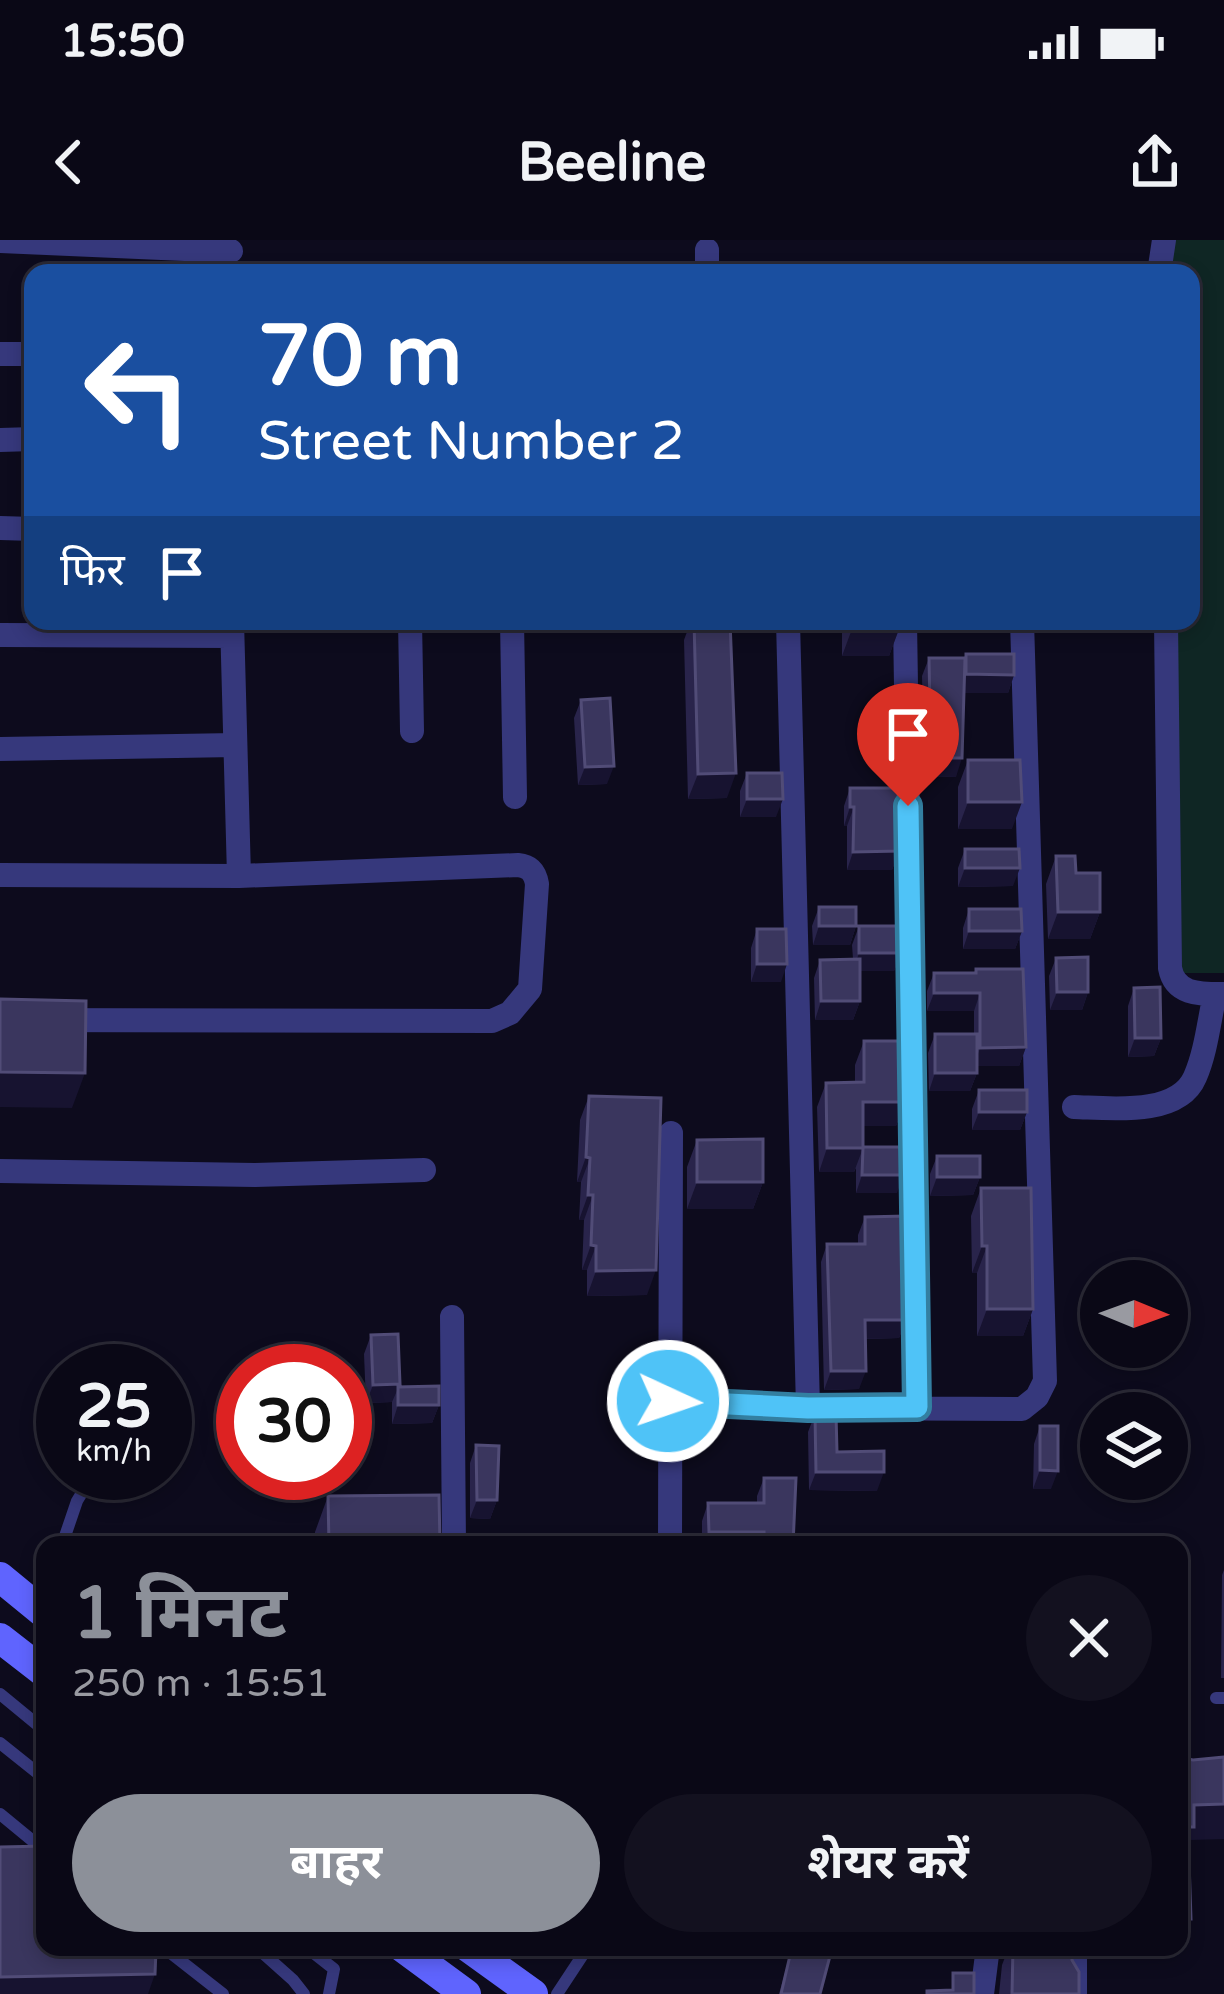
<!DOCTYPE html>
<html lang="hi">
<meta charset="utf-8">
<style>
:root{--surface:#0a0816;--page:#13111f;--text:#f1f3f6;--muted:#999aa1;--line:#2a2935;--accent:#8c9099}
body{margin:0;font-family:"Varela Round","Noto Sans Devanagari",sans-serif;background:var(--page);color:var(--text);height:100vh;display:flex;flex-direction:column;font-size:45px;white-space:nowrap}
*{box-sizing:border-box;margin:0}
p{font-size:39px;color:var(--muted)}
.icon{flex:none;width:66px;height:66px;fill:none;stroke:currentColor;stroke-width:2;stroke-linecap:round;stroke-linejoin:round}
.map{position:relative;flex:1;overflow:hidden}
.side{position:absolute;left:36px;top:1296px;width:1152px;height:420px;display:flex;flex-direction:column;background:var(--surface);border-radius:24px;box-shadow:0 6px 18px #0003,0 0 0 3px var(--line)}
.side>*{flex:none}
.top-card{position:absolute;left:24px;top:24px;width:1176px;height:366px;border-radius:24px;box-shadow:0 6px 18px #0003,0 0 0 3px var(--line);background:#1a4fa0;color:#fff;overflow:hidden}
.needle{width:78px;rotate:91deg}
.controls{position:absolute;left:1080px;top:1020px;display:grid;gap:24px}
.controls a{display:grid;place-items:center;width:108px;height:108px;border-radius:50%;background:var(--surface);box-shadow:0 6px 18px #0003,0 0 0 3px var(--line);font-size:60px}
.speed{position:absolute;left:36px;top:1104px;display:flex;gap:24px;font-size:60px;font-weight:700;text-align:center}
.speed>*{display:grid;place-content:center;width:156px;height:156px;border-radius:50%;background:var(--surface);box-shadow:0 6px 18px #0003,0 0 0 3px var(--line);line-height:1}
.speed small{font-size:30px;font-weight:400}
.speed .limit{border:18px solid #d22;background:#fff;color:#111}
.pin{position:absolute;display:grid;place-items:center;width:102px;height:102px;color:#fff;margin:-123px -51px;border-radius:50% 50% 50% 0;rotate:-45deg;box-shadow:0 0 12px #0007}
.pin .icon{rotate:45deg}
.me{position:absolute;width:132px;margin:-66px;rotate:93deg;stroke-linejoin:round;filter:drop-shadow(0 0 9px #0008)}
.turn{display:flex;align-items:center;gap:42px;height:252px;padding:0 36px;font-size:54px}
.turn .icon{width:156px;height:156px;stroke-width:2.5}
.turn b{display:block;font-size:84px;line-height:102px}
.then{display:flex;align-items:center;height:114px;padding:0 36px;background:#0003;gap:24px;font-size:45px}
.round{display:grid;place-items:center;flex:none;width:126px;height:126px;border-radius:63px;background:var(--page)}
.summary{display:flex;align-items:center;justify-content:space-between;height:204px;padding:0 36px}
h1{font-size:72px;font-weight:700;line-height:90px;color:var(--accent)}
.action{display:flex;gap:24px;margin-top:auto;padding:24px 36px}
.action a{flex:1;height:138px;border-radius:72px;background:var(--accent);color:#fff;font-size:48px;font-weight:700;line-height:138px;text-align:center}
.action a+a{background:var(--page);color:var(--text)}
.status{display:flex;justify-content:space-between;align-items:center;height:84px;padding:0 60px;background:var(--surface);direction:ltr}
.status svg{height:33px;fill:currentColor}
header{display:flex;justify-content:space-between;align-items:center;height:156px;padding:0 36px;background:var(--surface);font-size:54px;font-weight:700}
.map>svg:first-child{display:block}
.green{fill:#0f2624}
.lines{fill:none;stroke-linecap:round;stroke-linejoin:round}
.lane{stroke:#36387c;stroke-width:12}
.street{stroke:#36387c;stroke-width:24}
.secondary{stroke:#5f64fe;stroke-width:30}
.wall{fill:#29244b}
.shaded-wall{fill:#171330}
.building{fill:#3a365e;stroke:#514c77;stroke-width:3}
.route-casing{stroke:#337fa1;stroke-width:30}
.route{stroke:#4fc3f7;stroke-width:21}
</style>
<div class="status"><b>15:50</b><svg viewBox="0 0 49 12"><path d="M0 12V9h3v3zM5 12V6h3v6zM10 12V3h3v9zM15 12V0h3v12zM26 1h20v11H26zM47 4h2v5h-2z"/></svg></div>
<header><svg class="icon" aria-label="back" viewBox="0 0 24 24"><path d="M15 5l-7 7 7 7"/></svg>Beeline<svg class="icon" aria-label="share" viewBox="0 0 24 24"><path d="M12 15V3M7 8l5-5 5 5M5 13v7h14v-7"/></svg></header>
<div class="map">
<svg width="1224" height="1754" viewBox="0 0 1224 1754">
<rect width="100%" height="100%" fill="#0d0b1d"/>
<path class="green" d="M1166,0H1224V733H1177L1172,381H1191V33H1167Z"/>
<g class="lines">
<path class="lane" d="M62,1305L77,1261L94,1233
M33,1363L45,1342
M0,1454L45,1491
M1216,1458H1224
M0,1503L45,1539
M0,1574L45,1611
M163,1707L223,1754
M256,1707L293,1740L304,1754
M306,1707L334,1729L329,1754
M557,1754L588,1707"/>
<path class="street" d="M0,1L231,11
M707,33V10
M1159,33L1164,0
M0,114H33
M0,200L33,199
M0,288L33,289
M232,381L239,636
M410,381L412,491
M512,381L515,557
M788,381L808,1168
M905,381L917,1167
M1166,381L1170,728C1175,755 1200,754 1224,754
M0,395L232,396
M0,509L235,505
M0,635L239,636L518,625C529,626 535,632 537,644L530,749L510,773L492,781L0,780
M1074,867C1109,868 1178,877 1195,837C1206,812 1209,781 1215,754
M0,931L255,935L424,930
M452,1077L454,1305
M668,1161L808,1168L1022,1169L1037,1157L1045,1141L1022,381
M670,1305L671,893
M1075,1707V1754
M982,1754L988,1707"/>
<path class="secondary" d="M0,1337L45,1374
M0,1398L45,1433
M402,1707L466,1754
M468,1707L533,1754"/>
</g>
<path class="wall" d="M691,381H730L727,558L688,559L684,400Z
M842,381H899V389L889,416H842Z
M966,414L1014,435L1008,453H964L956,537L924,536L922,436L929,418H964Z
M581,460L607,544L578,545L574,478Z
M968,520L1012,589H958V547Z
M747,533L776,577H740V551Z
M850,548L899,611L892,630H847V586H844V566Z
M965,609L1013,646L958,647V628Z
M1056,616L1076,633L1100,672L1090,699H1048L1046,644Z
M819,667L856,686L850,705H813L812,686Z
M969,669L1022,691L1015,709H963V688Z
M859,686L901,713L894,731H860V761L853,780H815L814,738L820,720L853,719L852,705Z
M757,689L781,742H751V708Z
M1056,718L1088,752L1082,770H1050L1049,736Z
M976,729L1026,807L1019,826H977V833L970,851H929L928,813L935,794H974V771H927V751L934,733H974Z
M1134,748L1161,798L1154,816L1128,817V766Z
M864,801L905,862L896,886H863V907L897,953H856V928L854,932H819L817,867L826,843H855V825Z
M979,850L1027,872L1020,890H972V869Z
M589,856L647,1055L587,1056V1030H582L584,980H579L581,942H577L580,880Z
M697,900L763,942L753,969H687V927Z
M937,916L980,937L973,955L930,956V934Z
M981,948L1033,1069L1023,1096H977V1033H972L971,976Z
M865,977L906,1080L899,1098L865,1099L859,1149L824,1150L821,1022L827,1004H858V995Z
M371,1095L399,1147L439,1165L432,1183L392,1184V1162L366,1163L364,1114Z
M815,1174L837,1212L877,1251L809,1250L808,1192Z
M1040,1186L1051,1249H1033L1034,1204Z
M476,1205L497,1260L490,1279L470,1278V1223Z
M764,1238L793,1305H702V1281L708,1263H757V1256Z
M328,1256L440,1305H315V1292Z
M1224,1330V1438H1221L1222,1335Z
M1184,1518L1190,1600L1182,1619L1191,1679L1178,1715L1134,1716V1707H1179V1531Z
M792,1707L820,1754H779Z
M1009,1707H1072V1720L1079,1754H999L1002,1725Z"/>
<path class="shaded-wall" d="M852,389H899L889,416H842Z
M966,434L1014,435L1008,453H959Z
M931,518H962L956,537L924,536Z
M614,526L607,544L578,545L585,527Z
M736,533L727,558L688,559L698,534Z
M747,559H783L776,577H740Z
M968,562H1022L1012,589H958Z
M850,567H854L847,586H844Z
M899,611L892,630H847L853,612Z
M965,628H1020L1013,646L958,647Z
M1058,672H1100L1090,699H1048Z
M819,686H856L850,705H813Z
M969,691H1022L1015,709H963Z
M859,713H901L894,731H853Z
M757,724H787L781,742H751Z
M1057,752H1088L1082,770H1050Z
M934,753H980L974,771H927Z
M821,761H860L853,780H815Z
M1135,798H1161L1154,816L1128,817Z
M1026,807L1019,826H974L980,808Z
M0,832L85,833L72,868L0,867Z
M935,833H977L970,851H929Z
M863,862H905L896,886H854Z
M979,872H1027L1020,890H972Z
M827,908H863L854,932H819Z
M586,917L590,918L581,942H577Z
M862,935H904L897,953H856Z
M937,937H980L973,955L930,956Z
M697,942H763L753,969H687Z
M588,955H593L584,980H579Z
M591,1005L596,1006L587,1030H582Z
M982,1006H987L977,1033H972Z
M656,1030L647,1055L587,1056L596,1031Z
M987,1069H1033L1023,1096H977Z
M865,1080H906L899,1098L858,1099Z
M831,1131H866L859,1149L824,1150Z
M400,1144L392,1162L366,1163L373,1145Z
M398,1165H439L432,1183L392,1184Z
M1040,1230L1058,1231L1051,1249H1033Z
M816,1232H884L877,1251L809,1250Z
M477,1260H497L490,1279L470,1278Z
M709,1292H764L759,1305H704Z
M1224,1564V1599L1190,1600L1181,1622V1587L1194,1565Z
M1179,1679H1191L1178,1715L1134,1716L1137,1707H1179Z
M155,1734L148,1754H0V1737Z"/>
<path class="building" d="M694,381H730L736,533L698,534Z
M852,381H899V389H852Z
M966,414H1014V435L966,434Z
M929,418H965L962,518H931Z
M610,458L614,526L585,527L581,460Z
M968,520H1020L1022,562H968Z
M747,533H782L783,559H747Z
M850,548H898L899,611L853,612L854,567H850Z
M965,609H1019L1020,628H965Z
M1056,616H1075L1076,633H1100V672H1058Z
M819,667H856V686H819Z
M969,669H1021L1022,691H969Z
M859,686H900L901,713H859Z
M757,689H786L787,724H757Z
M1088,717V752H1057L1056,718Z
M860,719V761H821L820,720Z
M976,729H1023L1026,807L980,808V753H934V733H976Z
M1160,747L1161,798H1135L1134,748Z
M0,759L86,761L85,833L0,832Z
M935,794H977V833H935Z
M864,801H904L905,862H863V908H827L826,843L864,842Z
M979,850H1027V872H979Z
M589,856L661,858L656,1030L596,1031V1006L591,1005L593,955H588L590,918L586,917Z
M763,899V942H697V900Z
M863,907H903L904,935H862Z
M937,916H980V937H937Z
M981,948H1031L1033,1069H987V1006H982Z
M905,976L906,1080H865L866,1131H831L827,1004H865V977Z
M398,1094L400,1144L373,1145L371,1095Z
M439,1146V1165H398V1147Z
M815,1174H836L837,1212L884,1211V1232H816Z
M1040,1186H1058V1231L1040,1230Z
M476,1205L499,1206L497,1260H477Z
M764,1238H796L793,1305H764V1292H709L708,1263H764Z
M439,1255L440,1305H329L328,1256Z
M1224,1517V1564L1194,1565V1587H1181L1183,1622L1189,1621L1191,1679H1179V1538H1184V1518L1193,1520Z
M45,1606V1707H152L156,1710L155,1734L0,1737V1607Z
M792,1707L830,1716L820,1754H781Z
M1013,1707H1072V1720L1079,1732V1754H1012Z
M953,1733H974V1754H927V1751L953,1750Z"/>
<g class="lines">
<defs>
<path id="route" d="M668,1161L808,1168L917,1167L908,566"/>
</defs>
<use href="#route" class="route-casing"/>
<use href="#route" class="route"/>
</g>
</svg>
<div class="controls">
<a><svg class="needle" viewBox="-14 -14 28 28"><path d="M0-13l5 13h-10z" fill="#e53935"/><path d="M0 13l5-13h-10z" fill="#999aa1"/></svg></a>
<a><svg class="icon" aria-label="layers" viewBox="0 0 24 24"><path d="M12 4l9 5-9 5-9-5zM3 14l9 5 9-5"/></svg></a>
</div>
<div class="speed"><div>25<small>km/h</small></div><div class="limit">30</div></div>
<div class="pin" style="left:908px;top:566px;background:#d93025"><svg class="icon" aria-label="arrive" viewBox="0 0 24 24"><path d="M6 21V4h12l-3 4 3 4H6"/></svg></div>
<svg class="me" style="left:668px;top:1161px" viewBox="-20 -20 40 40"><circle r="17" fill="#4fc3f7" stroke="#fff" stroke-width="3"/><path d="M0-11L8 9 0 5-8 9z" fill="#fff"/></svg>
<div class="top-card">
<div class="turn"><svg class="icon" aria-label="left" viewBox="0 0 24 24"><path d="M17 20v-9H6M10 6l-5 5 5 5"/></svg><div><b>70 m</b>Street Number 2</div></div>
<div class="then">फिर<svg class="icon" aria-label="arrive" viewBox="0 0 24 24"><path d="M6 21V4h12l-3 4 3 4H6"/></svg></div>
</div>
<section class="side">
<div class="summary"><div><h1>1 मिनट</h1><p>250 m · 15:51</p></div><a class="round"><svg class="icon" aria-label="close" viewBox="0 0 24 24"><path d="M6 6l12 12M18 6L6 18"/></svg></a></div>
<div class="action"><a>बाहर</a><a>शेयर करें</a></div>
</section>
</div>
